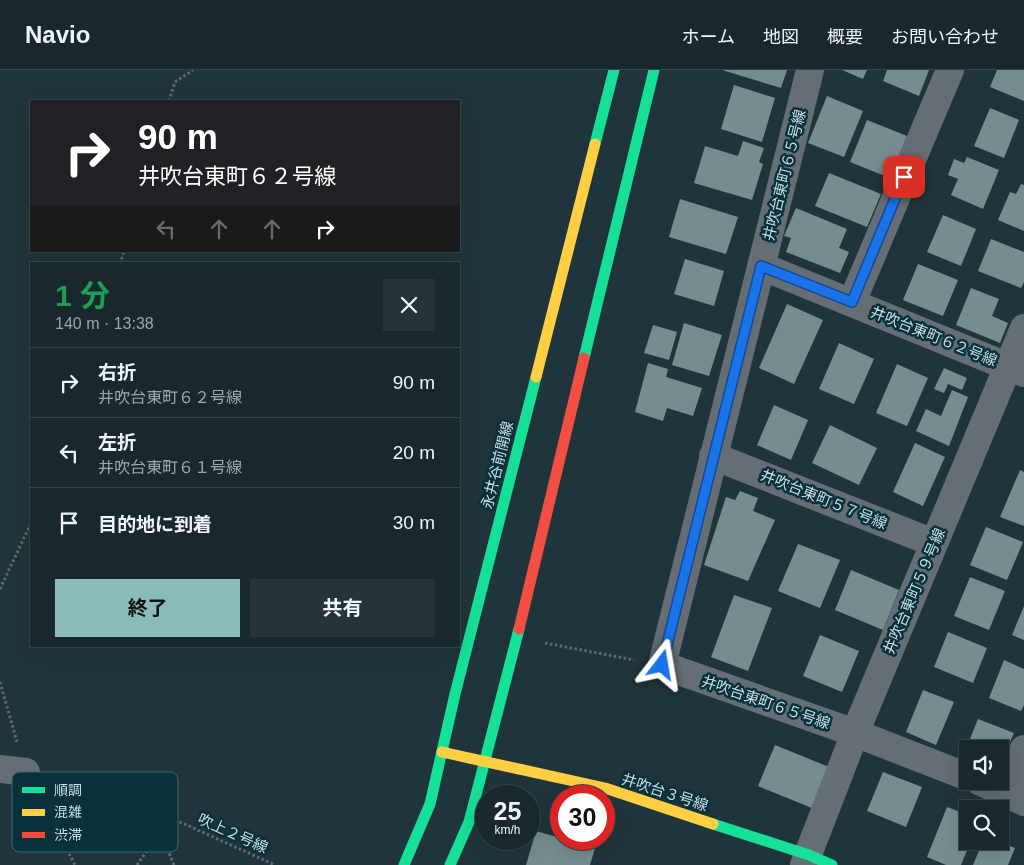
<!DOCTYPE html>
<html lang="ja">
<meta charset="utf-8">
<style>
:root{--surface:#18282c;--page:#253438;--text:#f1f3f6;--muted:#9fa6a9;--line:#364448;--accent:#8bbbb9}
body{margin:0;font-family:Arial,"Noto Sans JP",sans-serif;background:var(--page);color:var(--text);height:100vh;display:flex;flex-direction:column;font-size:19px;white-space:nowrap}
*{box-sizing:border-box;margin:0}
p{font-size:16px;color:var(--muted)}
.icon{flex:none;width:28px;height:28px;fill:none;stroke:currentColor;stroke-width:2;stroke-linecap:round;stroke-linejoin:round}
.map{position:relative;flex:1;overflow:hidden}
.details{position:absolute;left:30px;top:192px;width:430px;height:385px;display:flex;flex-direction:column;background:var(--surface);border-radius:0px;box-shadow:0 5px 20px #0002,0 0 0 1px var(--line)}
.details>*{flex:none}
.hud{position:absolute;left:30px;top:30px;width:430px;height:152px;border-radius:0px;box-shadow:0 5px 20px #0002,0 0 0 1px var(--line);background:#202124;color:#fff;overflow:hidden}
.tools{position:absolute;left:959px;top:670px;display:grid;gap:10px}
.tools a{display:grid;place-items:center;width:50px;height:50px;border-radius:0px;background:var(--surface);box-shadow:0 5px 20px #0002,0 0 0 1px var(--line);font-size:25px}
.speed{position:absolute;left:475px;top:715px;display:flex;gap:10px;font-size:25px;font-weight:700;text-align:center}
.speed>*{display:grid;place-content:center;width:65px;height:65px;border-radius:50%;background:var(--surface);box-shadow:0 5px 20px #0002,0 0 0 1px var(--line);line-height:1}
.speed small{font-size:12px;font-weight:400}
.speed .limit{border:8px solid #d22;background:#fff;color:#111}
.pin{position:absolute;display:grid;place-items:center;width:42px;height:42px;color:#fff;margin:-21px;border-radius:10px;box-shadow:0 2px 8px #0006}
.me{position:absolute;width:55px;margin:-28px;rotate:14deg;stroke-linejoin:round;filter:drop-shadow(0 0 4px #0008)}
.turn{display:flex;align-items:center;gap:18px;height:105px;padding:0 25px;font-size:22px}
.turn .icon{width:65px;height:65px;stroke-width:2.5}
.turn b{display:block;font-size:35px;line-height:42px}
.lanes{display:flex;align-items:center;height:48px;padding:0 25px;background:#0003;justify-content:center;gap:25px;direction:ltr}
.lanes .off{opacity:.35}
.round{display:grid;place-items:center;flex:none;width:52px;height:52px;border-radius:0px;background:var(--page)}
.summary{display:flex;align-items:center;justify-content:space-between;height:85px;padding:0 25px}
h1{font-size:30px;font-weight:700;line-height:38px;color:#1e9e55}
.action{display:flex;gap:10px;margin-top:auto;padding:10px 25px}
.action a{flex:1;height:58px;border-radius:0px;background:var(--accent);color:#111;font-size:20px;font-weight:700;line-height:58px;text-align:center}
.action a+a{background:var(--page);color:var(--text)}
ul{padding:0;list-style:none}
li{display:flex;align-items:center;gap:15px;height:70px;padding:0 25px;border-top:1px solid var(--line)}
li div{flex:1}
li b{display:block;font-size:19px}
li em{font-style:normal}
header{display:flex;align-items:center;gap:30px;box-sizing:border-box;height:70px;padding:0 25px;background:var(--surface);border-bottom:1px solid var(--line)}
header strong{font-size:24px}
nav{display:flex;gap:28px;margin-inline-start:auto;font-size:18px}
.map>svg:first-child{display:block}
.building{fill:#768d8f}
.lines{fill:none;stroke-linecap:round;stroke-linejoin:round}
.path{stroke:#5e6a6f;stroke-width:3;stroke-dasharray:2.5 2.5;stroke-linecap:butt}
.street{stroke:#656e74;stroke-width:28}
.fast{stroke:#16e098;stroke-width:11}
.slow{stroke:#ffcf43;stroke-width:11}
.jam{stroke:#f24e42;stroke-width:11}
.route-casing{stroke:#114b97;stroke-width:12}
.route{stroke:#1a73e8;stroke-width:9}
.labels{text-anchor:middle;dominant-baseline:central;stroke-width:5;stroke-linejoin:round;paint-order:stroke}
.street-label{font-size:15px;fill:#cadee6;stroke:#08313c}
.key{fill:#08313c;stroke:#42656f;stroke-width:1}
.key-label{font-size:14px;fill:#cadee6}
</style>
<header>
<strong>Navio</strong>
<nav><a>ホーム</a><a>地図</a><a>概要</a><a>お問い合わせ</a></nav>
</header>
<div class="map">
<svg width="1024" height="795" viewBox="0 0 1024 795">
<rect width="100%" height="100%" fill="#20353b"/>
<path class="building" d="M722,0H787L781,18Z
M842,0H867L863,9Z
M887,0H929L919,26L883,11Z
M997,0H1024V31L990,17Z
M734,15L775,28L762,72L721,59Z
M827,26L863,41L844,87L808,73Z
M990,38L1019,50L1004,88L974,76Z
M867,50L907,66L890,108L850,92Z
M743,71L764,78L759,92L763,94L752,130L694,113L705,76L738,86Z
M967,87L999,100L983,139L951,125L958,109L948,105L954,89L964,93Z
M829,103L881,124L867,157L815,136Z
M1021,114L1024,115V161L998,150L1010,122L1016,124Z
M680,129L738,147L726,184L669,167Z
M796,138L847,159L839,178L849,182L840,203L786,182L791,168L784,166Z
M943,145L976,159L961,196L927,182Z
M991,169L1024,182V212L1021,218L978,201Z
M685,189L724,201L714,236L674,224Z
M918,194L958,210L943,246L903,230Z
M971,218L999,229L992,246L1008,253L1000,273L956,255Z
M787,234L823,250L794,314L759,298Z
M684,253L722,265L709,306L672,295Z
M653,255L677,262L669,290L644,283Z
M839,273L874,289L854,334L819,319Z
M648,293L668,299L666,307L702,318L693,346L667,338L663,351L635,342Z
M897,294L928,308L907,356L876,343Z
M944,298L967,308L962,320L948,314L944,323L934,319Z
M952,320L968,327L949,376L916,361L926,339L941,346Z
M774,335L808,350L791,390L757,375Z
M830,355L877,378L859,415L812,393Z
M915,373L945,387L923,436L893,422Z
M1020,400L1024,402V456L1000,447Z
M740,421L758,428L753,441L775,450L748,511L704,495L726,427L735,430Z
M986,457L1023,472L1007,510L970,495Z
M798,474L840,490L820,538L778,521Z
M851,500L899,520L883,560L835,540Z
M970,507L1005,521L989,560L954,546Z
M734,525L772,538L748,601L711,587Z
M1024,536V570L1012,565Z
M948,562L987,578L973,613L934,597Z
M820,565L859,581L842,622L803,606Z
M1004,590L1024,599V635L1021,641L989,628Z
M923,620L954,632L936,675L906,662Z
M978,649L1014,663L1000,695V679H968V693L961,691Z
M775,675L829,697L812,738L758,716Z
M883,702L922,717L906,757L867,741Z
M947,737L968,745V771H971L961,795H946L927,787Z
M536,761L595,778L590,795H526Z
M983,771H997L1015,778L1008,795H973Z"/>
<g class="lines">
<path class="path" d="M169,31L175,12L193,0
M120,194L124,181
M0,519L31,453
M545,573L634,590
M0,612L17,672
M39,726L75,795
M137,795L160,762
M174,795L160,761L169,747L275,795"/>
<path class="street" d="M810,0L662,595L855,663L968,707
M761,196L1024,303
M852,232L950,0
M713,386L934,473
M0,699L26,702
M979,711L1024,732
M1006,722L1024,679
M804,795L855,663L1024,258"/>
<path class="fast" d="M595,74L614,0
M584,288L654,0
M713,754L809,785L832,795
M404,795L430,734L455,624L536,307
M450,795L469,752L519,559"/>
<path class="slow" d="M536,307L595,74
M442,682L605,718L713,754"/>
<path class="jam" d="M519,559L584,288"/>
</g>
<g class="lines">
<defs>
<path id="route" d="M662,595L761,196L852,232L904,107"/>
</defs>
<use href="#route" class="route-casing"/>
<use href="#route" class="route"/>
</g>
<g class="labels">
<g class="street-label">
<text transform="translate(784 105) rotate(-76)">井吹台東町６５号線</text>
<text transform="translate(934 266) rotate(22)">井吹台東町６２号線</text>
<text transform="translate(497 395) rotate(-76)">永井谷前開線</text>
<text transform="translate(824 429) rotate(22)">井吹台東町５７号線</text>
<text transform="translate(914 521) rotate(-67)">井吹台東町５９号線</text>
<text transform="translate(766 632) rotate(19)">井吹台東町６５号線</text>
<text transform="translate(665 722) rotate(18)">井吹台３号線</text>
<text transform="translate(233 763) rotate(24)">吹上２号線</text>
</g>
</g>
<rect x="12" y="702" width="166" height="80" rx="8" class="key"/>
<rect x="22" y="717" width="23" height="6" fill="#16e098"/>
<rect x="22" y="739" width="23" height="7" fill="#ffcf43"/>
<rect x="22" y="762" width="23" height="6" fill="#f24e42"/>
<g class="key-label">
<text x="54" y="725">順調</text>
<text x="54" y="747">混雑</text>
<text x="54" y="770">渋滞</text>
</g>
</svg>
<div class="tools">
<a><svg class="icon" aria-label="sound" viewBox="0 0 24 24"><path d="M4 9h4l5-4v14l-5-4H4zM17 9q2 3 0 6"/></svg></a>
<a><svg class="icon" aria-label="search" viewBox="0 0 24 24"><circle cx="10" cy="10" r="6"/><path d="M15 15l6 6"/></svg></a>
</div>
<div class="speed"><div>25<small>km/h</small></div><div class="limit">30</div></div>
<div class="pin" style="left:904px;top:107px;background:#d93025"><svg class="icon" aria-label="arrive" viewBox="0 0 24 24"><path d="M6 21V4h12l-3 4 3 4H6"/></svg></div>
<svg class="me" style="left:662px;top:595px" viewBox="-20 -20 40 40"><path d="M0-17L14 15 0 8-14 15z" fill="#1a73e8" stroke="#fff" stroke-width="4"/></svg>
<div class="hud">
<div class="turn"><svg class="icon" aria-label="right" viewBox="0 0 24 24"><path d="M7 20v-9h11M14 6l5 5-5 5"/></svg><div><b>90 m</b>井吹台東町６２号線</div></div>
<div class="lanes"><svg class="icon off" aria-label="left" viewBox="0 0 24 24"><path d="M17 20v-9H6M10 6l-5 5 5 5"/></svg><svg class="icon off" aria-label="ahead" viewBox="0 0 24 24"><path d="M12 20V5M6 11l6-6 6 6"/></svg><svg class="icon off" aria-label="ahead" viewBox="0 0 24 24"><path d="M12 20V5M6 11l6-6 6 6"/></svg><svg class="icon" aria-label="right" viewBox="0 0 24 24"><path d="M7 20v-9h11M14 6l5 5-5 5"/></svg></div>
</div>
<section class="details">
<div class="summary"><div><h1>1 分</h1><p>140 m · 13:38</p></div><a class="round"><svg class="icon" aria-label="close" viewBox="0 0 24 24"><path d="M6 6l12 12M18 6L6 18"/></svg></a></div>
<ul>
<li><svg class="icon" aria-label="right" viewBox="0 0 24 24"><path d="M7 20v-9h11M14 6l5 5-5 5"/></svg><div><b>右折</b><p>井吹台東町６２号線</p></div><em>90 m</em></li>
<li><svg class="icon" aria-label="left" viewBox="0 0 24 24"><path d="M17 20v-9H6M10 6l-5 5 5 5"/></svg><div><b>左折</b><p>井吹台東町６１号線</p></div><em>20 m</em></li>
<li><svg class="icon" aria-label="arrive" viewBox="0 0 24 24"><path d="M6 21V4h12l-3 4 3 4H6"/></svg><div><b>目的地に到着</b></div><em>30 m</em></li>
</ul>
<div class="action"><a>終了</a><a>共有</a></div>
</section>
</div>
